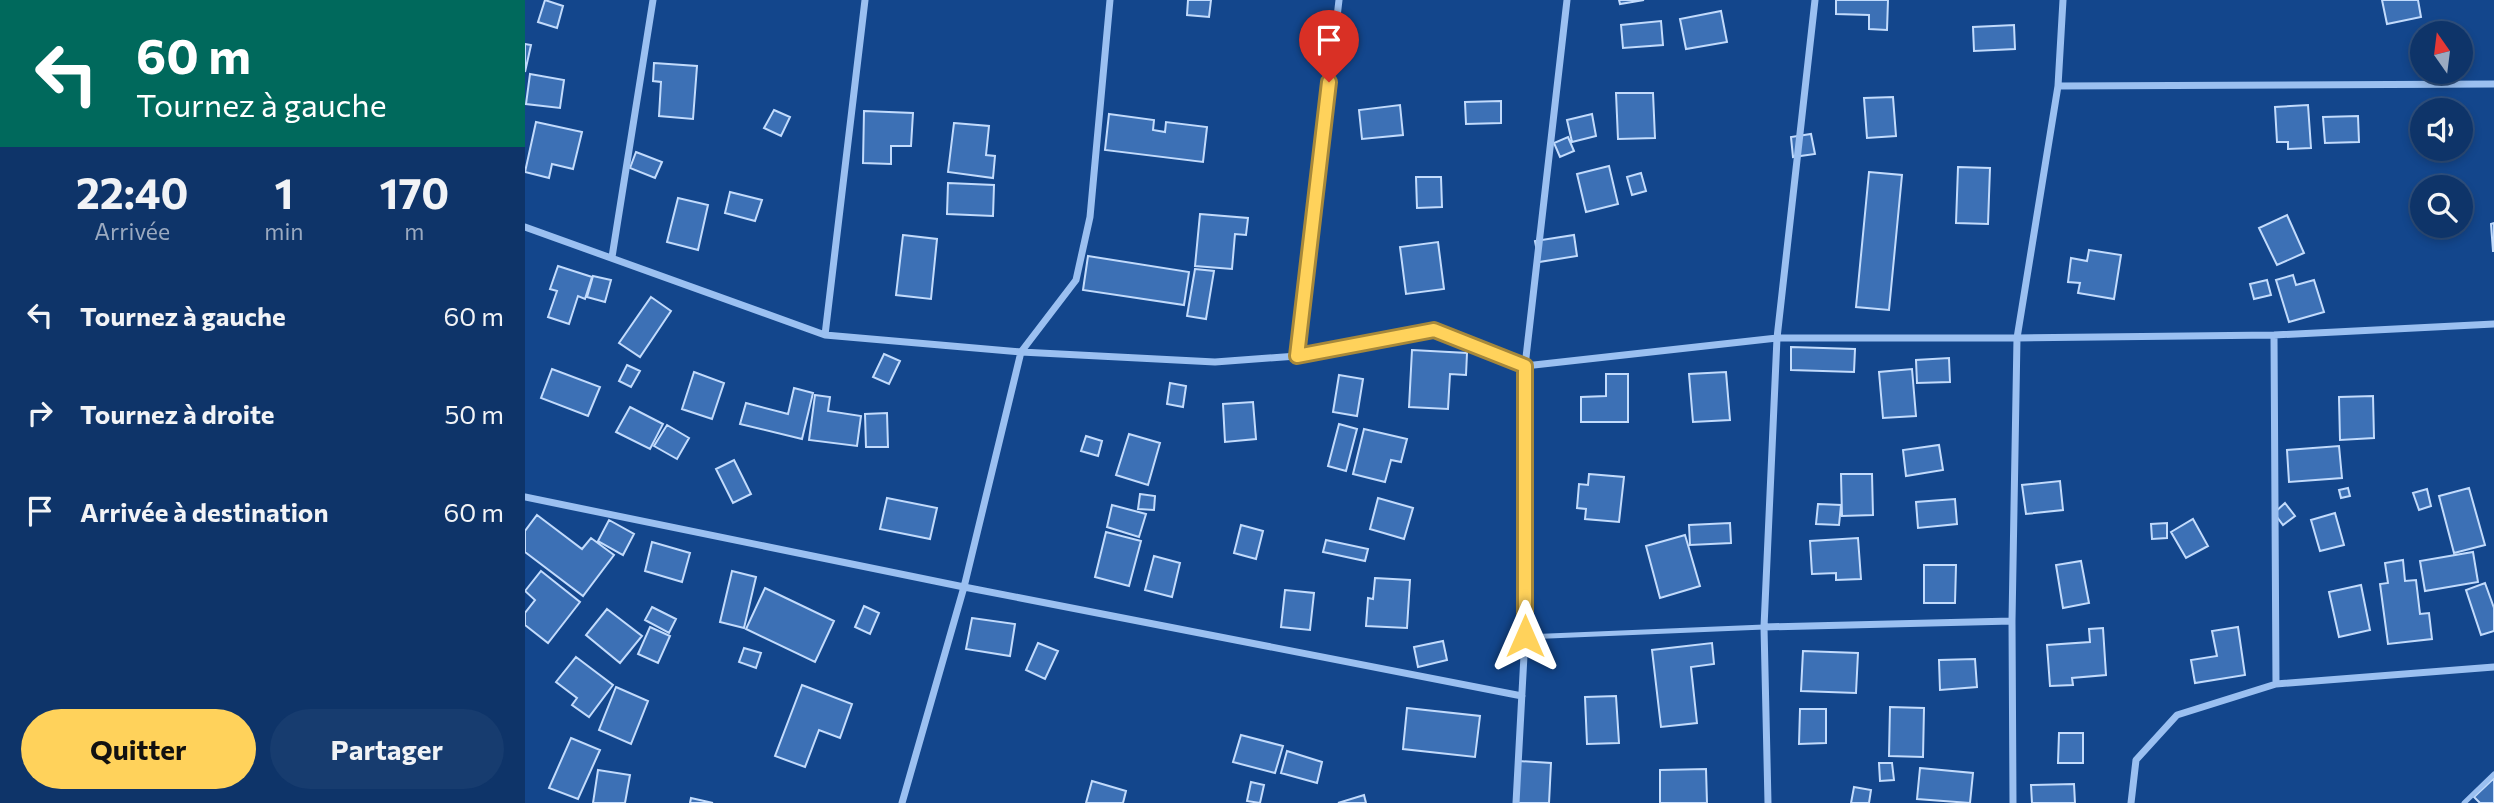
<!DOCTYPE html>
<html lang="fr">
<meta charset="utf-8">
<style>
:root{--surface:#0e3469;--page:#173c6f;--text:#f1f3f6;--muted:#9baac0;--line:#2e4f7d;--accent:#ffd25b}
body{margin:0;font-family:Commissioner,sans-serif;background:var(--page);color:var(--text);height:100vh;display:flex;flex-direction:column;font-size:26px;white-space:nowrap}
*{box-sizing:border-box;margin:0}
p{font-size:23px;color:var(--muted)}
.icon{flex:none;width:38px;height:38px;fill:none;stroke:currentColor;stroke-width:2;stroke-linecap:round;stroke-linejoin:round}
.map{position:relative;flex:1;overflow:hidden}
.drawer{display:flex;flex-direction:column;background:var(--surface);width:525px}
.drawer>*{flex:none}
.top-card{background:#00695c;color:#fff;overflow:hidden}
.needle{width:46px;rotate:346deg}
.controls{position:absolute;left:1885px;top:21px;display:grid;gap:14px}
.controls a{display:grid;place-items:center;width:63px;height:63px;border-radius:50%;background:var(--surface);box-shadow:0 4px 10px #0003,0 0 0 2px var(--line);font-size:35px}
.pin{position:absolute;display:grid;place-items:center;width:60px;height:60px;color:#fff;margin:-72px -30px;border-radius:50% 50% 50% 0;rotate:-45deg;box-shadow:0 0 7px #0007}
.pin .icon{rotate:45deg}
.me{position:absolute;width:77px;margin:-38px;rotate:0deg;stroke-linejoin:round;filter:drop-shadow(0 0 5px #0008)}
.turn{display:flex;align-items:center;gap:24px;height:147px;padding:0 21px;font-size:32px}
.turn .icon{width:91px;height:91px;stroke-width:2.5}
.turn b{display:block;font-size:49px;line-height:60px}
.eta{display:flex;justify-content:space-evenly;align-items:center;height:119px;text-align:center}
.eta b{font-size:42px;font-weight:700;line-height:49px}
.button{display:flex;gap:14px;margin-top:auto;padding:14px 21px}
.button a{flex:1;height:80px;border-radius:42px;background:var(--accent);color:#111;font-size:28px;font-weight:700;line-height:80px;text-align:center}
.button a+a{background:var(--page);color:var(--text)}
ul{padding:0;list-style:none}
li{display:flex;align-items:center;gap:21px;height:98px;padding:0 21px}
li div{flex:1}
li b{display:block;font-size:26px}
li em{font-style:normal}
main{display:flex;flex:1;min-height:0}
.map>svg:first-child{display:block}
.building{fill:#3c70b5;stroke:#c2dbfc;stroke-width:2}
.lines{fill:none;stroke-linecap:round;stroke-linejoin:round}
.service{stroke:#9bc0f1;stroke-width:5}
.minor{stroke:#9bc0f1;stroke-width:7}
.route-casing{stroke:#a6883b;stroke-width:18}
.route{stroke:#ffd25b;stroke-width:12}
</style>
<main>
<section class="drawer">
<div class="top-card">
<div class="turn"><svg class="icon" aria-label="left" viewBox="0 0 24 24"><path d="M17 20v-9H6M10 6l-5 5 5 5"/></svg><div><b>60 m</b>Tournez à gauche</div></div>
</div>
<div class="eta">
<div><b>22:40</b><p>Arrivée</p></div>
<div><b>1</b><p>min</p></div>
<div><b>170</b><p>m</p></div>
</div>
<ul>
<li><svg class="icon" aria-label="left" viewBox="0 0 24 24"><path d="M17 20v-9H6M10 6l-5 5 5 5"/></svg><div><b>Tournez à gauche</b></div><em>60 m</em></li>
<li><svg class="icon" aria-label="right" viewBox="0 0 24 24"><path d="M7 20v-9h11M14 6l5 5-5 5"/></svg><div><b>Tournez à droite</b></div><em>50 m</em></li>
<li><svg class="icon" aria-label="arrive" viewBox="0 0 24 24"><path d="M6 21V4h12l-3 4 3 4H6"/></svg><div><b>Arrivée à destination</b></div><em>60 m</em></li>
</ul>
<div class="button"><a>Quitter</a><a>Partager</a></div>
</section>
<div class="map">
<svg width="1969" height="803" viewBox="0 0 1969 803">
<rect width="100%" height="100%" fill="#13468c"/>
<path class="building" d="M20,0L38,6L32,28L13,22Z
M663,0H686L684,17L662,15Z
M1094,0H1119L1095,4Z
M1311,0H1363L1362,30L1344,29V15L1311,14Z
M1857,0H1893L1896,17L1862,24Z
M1196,11L1202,42L1161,49L1155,19Z
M1136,21L1138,45L1098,48L1096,25Z
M1489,25L1490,49L1449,51L1448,27Z
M0,44L6,45L0,72Z
M129,63L172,66L168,119L134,116L136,82L128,81Z
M5,74L39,80L35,108L1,104Z
M1091,93H1128L1130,138L1093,139Z
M1368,97L1371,136L1342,138L1339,98Z
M976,101V123L941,124L940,102Z
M875,105L878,135L837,139L834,110Z
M1783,105L1786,148L1763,149V142H1752L1750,107Z
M249,110L265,117L256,136L239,128Z
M339,111L388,113L386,146H366V164L338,163Z
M584,114L629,120L628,130L640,132L641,122L682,127L678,162L580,150Z
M1067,114L1071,136L1047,142L1042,120Z
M1833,116L1834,142L1800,143L1798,117Z
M11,122L57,132L48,169L27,164L24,178L0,172Z
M429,123L464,126L461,155L470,156L468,178L423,172Z
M1286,134L1290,154L1268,157L1266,137Z
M1043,137L1049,151L1035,157L1029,143Z
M111,152L137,162L130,178L105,168Z
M1084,166L1093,204L1061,212L1052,174Z
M1433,167L1465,168L1463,224L1431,223Z
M1344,172L1377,175L1364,310L1331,307Z
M1116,173L1121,191L1107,195L1102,177Z
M891,177H916L917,207L892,208Z
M423,183L469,185L468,216L422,214Z
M205,192L237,200L230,221L200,213Z
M153,198L183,205L173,250L142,242Z
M675,214L723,218L721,235L710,234L707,269L670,266Z
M1762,215L1779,253L1752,265L1734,228Z
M1969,223V251H1968L1966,224Z
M378,235L412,239L406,299L371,295Z
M1049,235L1052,256L1014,262L1010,241Z
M913,242L919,289L881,294L875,247Z
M1564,250L1596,255L1589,299L1553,293L1555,283L1543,282L1546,258L1562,261Z
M563,256L664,272L659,305L558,290Z
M33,266L67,277L60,299L53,296L44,324L23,317L32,291L25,289Z
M670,269L689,271L681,319L662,316Z
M1768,275L1771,285L1789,280L1799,312L1764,322L1751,280Z
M68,276L86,280L80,302L62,297Z
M1742,280L1746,295L1729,299L1725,284Z
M126,297L146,311L115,357L94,343Z
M1266,347L1330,349L1329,372L1266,370Z
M887,350L942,353L941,375L925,374L923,409L884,407Z
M359,354L375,361L364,384L348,377Z
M1424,358L1425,382L1392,383L1391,360Z
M102,365L115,371L106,387L94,381Z
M27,369L75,387L63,416L16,398Z
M1387,369L1391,416L1358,418L1354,372Z
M169,372L199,383L187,419L157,409Z
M1201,372L1205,420L1168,422L1164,374Z
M1081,374H1103V422H1056V397L1081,396Z
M814,375L838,379L832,416L808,412Z
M645,383L661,386L658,407L642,404Z
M269,388L288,393L277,439L215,424L221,403L263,414Z
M290,395L305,397L303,411L336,416L332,446L284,440Z
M1848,396L1849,438L1815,440L1814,397Z
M728,402L731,439L700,442L698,404Z
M105,407L138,424L125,449L91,432Z
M362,413L363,447H341L340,414Z
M814,424L832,429L821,471L803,466Z
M142,425L164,438L152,459L129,446Z
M839,429L882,439L876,462L866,460L860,482L828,474Z
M604,434L635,443L623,485L591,475Z
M561,436L577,441L573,456L556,451Z
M1414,445L1418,470L1381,476L1378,450Z
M1814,446L1817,478L1764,482L1762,450Z
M209,460L226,494L208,503L191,469Z
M1064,474L1099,477L1094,522L1060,519L1061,509L1052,508L1054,484L1063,485Z
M1316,474H1347L1348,515L1317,516Z
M1535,481L1538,510L1501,514L1497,485Z
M1823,488L1825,496L1816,498L1814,490Z
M1944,488L1960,545L1929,553L1914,496Z
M1902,489L1906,506L1894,510L1888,493Z
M615,494L630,496L629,510L613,509Z
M362,498L412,508L405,539L355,529Z
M853,498L888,508L879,539L845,529Z
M1430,499L1432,524L1393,528L1391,502Z
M1760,503L1770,516L1758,525L1749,513Z
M1293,504L1316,505L1314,525L1291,524Z
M587,505L621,514L614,537L582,527Z
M1810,513L1819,545L1795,551L1786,520Z
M12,515L57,549L66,538L89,555L58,596L0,552V531Z
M1668,519L1683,546L1661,558L1646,532Z
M84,520L109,534L98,555L73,541Z
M1205,523L1206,543L1165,545L1164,525Z
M1642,523V538L1627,539L1626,524Z
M716,525L738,531L731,559L709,553Z
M581,532L616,541L604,586L570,577Z
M1160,535L1175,586L1135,598L1121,546Z
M1333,538L1336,579L1311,580V573L1287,574L1285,541Z
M801,540L843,549L840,561L798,552Z
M127,542L165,553L157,582L120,571Z
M1948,552L1953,582L1900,591L1895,561Z
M629,556L655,563L647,597L620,590Z
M1878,560L1880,581L1891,580L1895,614L1904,613L1907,639L1863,644L1855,584L1863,583L1860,563Z
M1556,561L1564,603L1538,608L1531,565Z
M1399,565H1431L1430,603H1399Z
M16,571L55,602L23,643L0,625V613L10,600L0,591Z
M207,571L231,577L219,628L195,622Z
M850,578L885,580L882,628L841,626L843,598L848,599Z
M1960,583L1969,608V631L1956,635L1941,590Z
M1836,585L1845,630L1814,637L1804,592Z
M240,588L309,621L290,662L221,629Z
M760,590L789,593L785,630L756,627Z
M339,606L354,613L345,634L330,627Z
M127,607L151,619L144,633L120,620Z
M82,609L117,636L95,663L61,635Z
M447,618L490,624L485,656L441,649Z
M125,627L145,636L133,663L113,654Z
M1713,627L1720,675L1670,683L1666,660L1692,656L1687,631Z
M1578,628L1581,675L1547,678L1548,685L1525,686L1522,645L1565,642L1564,629Z
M918,641L922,660L893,667L889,647Z
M513,643L533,651L520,679L501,670Z
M1187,643L1189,664L1166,667L1172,723L1136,727L1127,650Z
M219,648L236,653L231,668L214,662Z
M1278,651L1333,653L1331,693L1276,691Z
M51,657L88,685L64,717L47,705L52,698L31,682Z
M1450,659L1452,687L1415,690L1414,660Z
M277,685L327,704L315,738L294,730L280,767L250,756Z
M91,687L123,701L106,744L74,730Z
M1091,696L1094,743L1062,744L1060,697Z
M1365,707L1399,708L1398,757L1364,756Z
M882,708L955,716L950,757L878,749Z
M1275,709H1301V743L1274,744Z
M1534,733H1558V763H1533Z
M716,735L758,746L750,773L708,762Z
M46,738L75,750L53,799L24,788Z
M762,751L797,762L792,783L756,773Z
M993,761L1026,763L1024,803H991Z
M1354,763H1367L1369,780L1355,781Z
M1395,768L1448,773L1445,803L1392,799Z
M1181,769L1182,803H1135V770Z
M73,770L105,775L100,803H68Z
M1969,778V803H1955L1949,797Z
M567,781L601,791L598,803H561Z
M726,782L739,785L735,803L722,801Z
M1549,784L1550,803H1507L1506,785Z
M1329,787L1346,790L1344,803H1326Z
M839,795L841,803H813Z
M166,798L188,803H165Z"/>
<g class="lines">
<path class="service" d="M1000,637L1239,627
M1939,803L1969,774"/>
<path class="minor" d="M1533,86L1969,84
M0,227L300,335L496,352L690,362L772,356L909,330L1000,366L1252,338H1492L1749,335L1969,324
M87,257L128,0
M300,335L340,0
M1749,335L1751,684
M772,356L814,0
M0,497L439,587L997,696
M1239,627L1487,621
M377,803L439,587L496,352L551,280L565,217L585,0
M991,803L1000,637V366L1042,0
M1243,803L1239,627L1252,338L1290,0
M1488,803L1487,621L1492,338L1533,86L1538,0
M1606,803L1611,760L1652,715L1751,684L1969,667"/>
</g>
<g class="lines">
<defs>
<path id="route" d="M804,82L772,356L909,330L1000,366V636"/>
</defs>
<use href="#route" class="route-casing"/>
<use href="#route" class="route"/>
</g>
</svg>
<div class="controls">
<a><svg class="needle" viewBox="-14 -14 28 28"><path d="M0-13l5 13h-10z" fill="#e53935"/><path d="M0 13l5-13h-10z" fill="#9baac0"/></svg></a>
<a><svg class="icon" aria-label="sound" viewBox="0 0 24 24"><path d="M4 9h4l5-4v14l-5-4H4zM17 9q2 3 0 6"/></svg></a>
<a><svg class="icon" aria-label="search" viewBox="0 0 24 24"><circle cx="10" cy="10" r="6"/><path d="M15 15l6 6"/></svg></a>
</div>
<div class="pin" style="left:804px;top:82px;background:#d93025"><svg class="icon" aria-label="arrive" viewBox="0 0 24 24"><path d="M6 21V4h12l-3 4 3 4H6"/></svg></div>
<svg class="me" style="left:1000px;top:636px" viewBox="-20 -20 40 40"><path d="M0-17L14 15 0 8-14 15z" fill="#ffd25b" stroke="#fff" stroke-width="4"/></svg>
</div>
</main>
